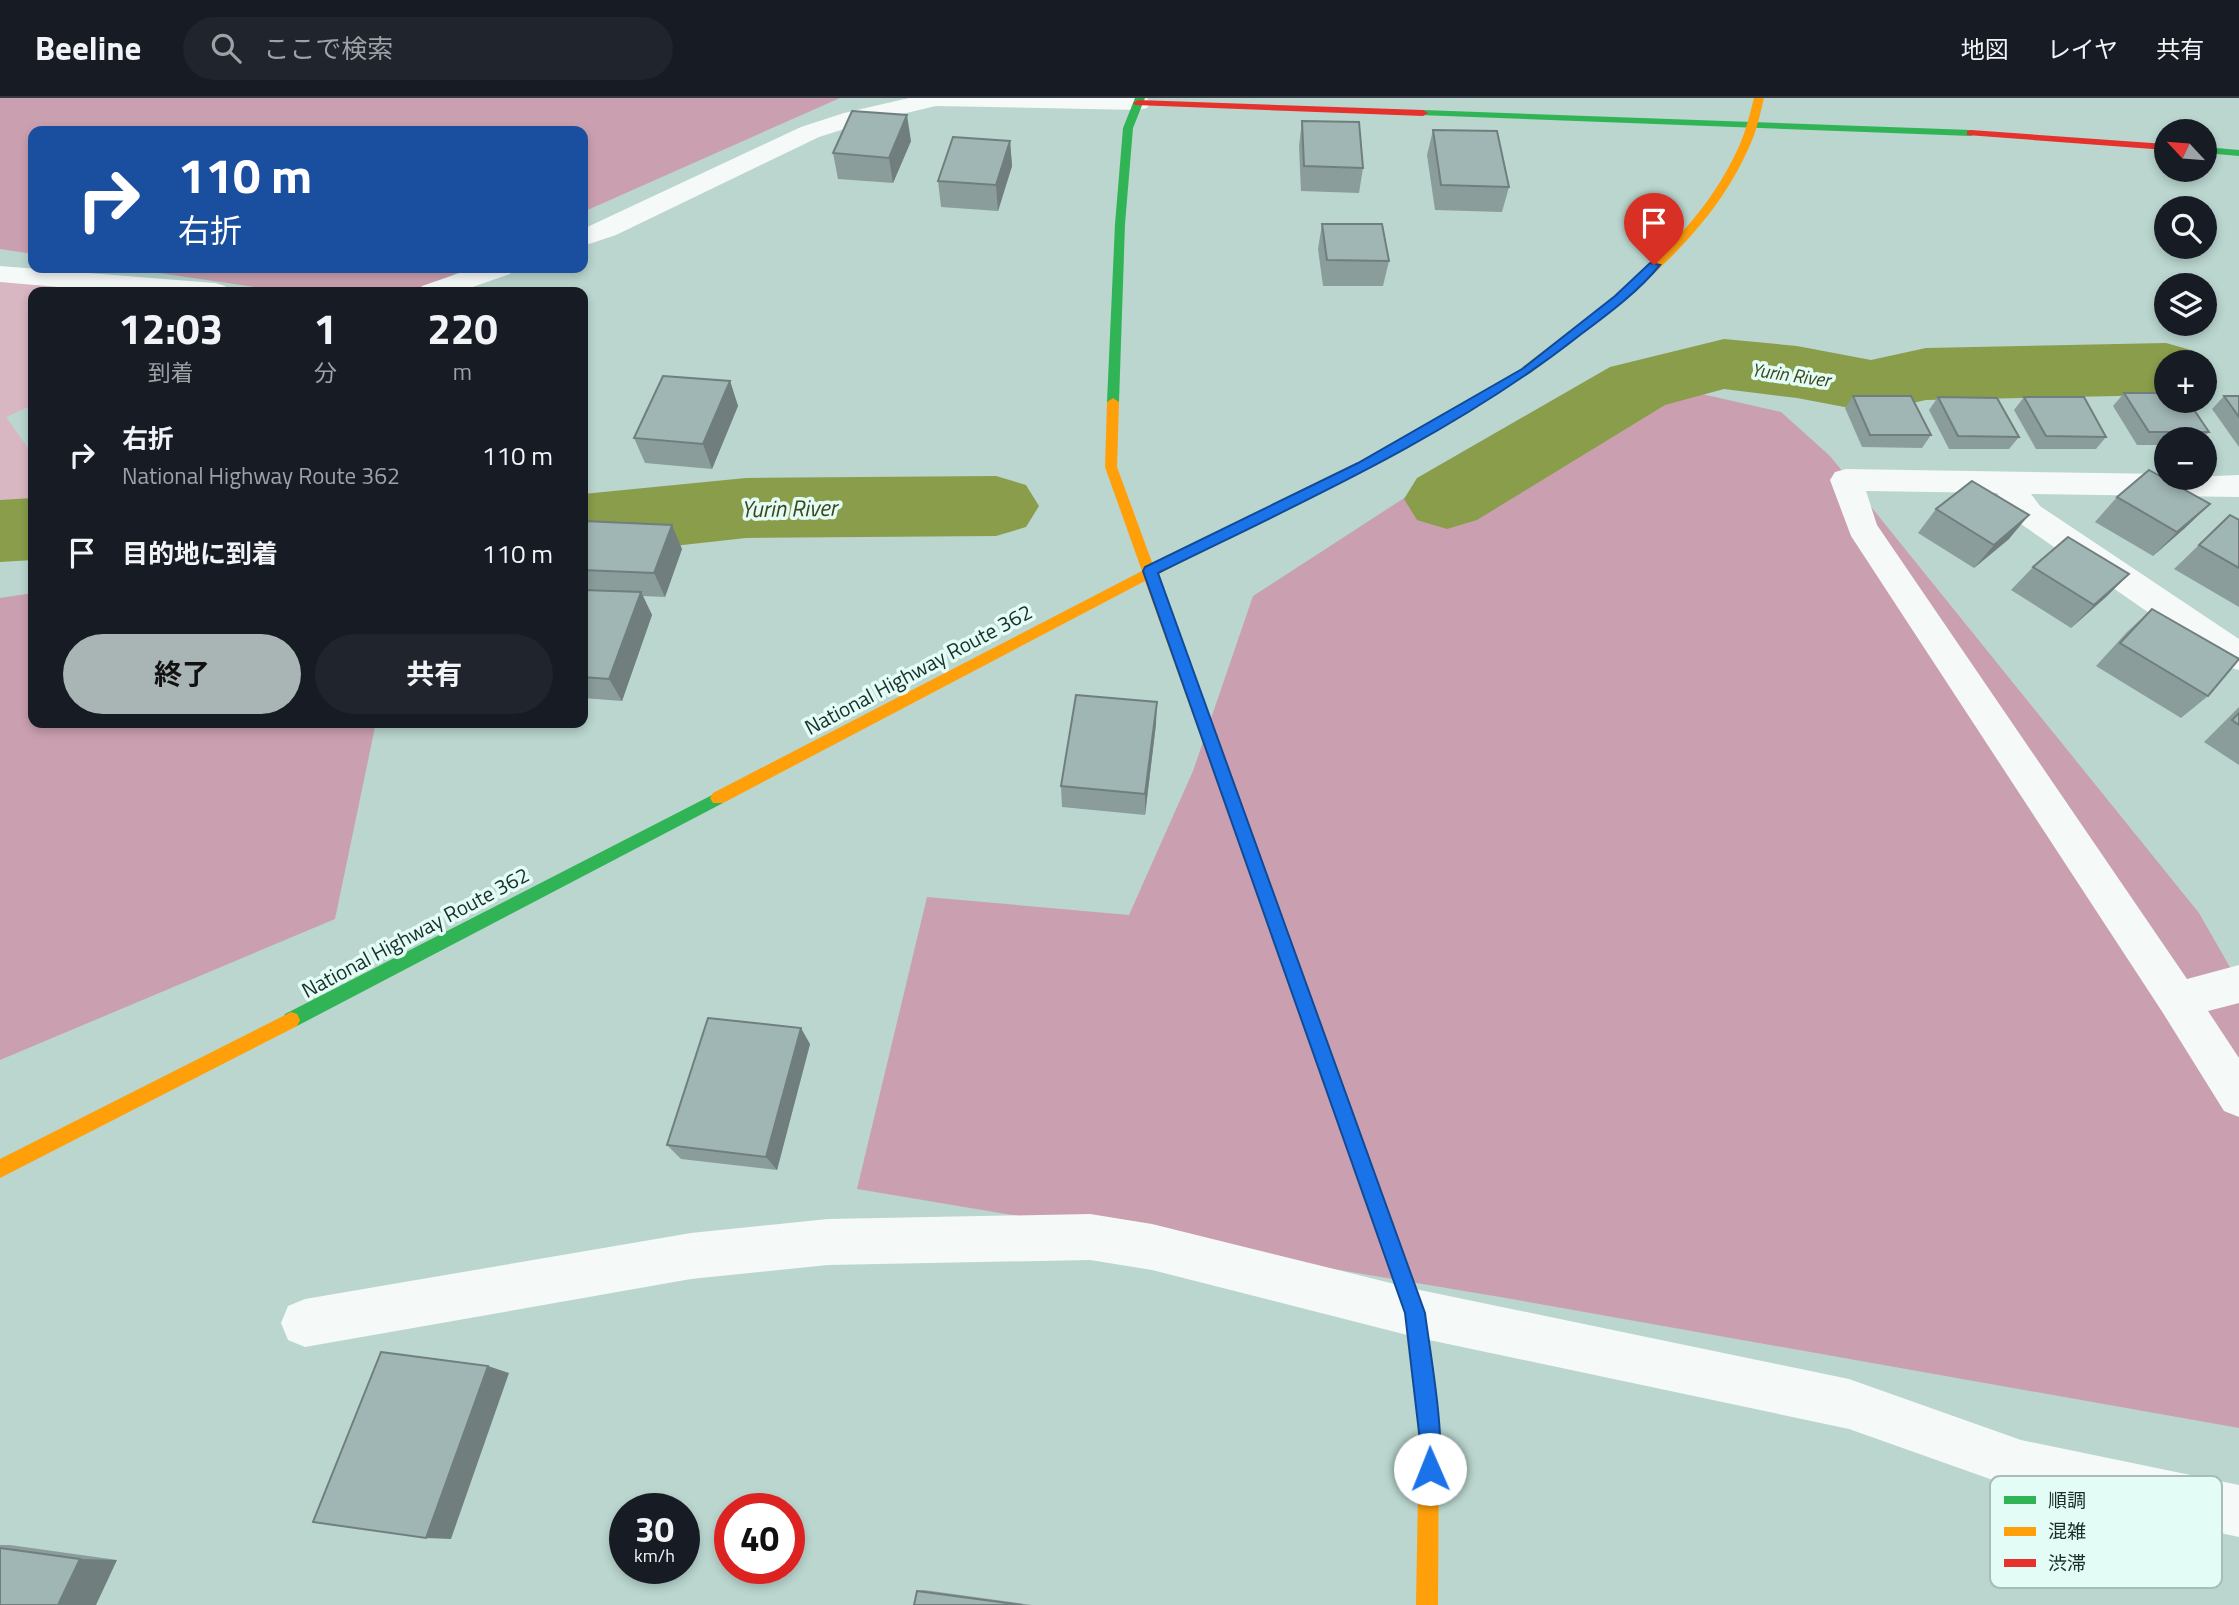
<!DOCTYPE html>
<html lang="ja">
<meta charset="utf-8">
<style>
:root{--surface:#171b24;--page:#20242c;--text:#f1f3f6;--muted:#9ea1a6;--line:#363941;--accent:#a9b5b4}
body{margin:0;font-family:"Titillium Web","Noto Sans JP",sans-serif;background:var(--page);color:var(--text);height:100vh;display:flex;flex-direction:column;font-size:26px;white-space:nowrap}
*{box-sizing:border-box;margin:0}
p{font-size:23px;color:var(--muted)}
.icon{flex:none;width:38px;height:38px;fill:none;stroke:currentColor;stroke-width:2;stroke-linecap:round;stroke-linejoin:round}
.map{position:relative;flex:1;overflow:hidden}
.drawer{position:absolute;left:28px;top:189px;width:560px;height:441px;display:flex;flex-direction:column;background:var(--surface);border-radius:14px;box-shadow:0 4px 10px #0003}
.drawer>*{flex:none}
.hud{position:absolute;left:28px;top:28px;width:560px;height:147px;border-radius:14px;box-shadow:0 4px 10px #0003;background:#1a4fa0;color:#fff;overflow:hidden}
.needle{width:46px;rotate:296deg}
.controls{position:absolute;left:2154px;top:21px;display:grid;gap:14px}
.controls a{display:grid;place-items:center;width:63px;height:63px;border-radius:50%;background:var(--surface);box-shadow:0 4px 10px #0003;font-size:35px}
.speed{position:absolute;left:609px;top:1395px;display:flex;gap:14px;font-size:35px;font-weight:700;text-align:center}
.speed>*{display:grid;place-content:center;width:91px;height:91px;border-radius:50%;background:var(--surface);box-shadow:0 4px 10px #0003;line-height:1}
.speed small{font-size:18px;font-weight:400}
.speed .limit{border:10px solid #d22;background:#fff;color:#111}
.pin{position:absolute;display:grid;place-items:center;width:60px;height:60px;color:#fff;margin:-72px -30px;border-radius:50% 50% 50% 0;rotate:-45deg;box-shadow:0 0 7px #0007}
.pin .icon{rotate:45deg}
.me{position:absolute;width:77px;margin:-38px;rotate:359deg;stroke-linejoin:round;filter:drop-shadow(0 0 5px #0008)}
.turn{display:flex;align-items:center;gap:24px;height:147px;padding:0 35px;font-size:32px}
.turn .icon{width:91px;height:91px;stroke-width:2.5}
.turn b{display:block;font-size:49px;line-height:60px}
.eta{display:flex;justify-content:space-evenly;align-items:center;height:119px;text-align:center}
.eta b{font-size:42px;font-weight:700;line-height:49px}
.primary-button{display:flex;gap:14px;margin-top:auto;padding:14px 35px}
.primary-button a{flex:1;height:80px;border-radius:42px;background:var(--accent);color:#111;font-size:28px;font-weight:700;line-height:80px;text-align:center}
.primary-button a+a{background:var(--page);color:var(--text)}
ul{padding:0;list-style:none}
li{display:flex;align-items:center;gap:21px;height:98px;padding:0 35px}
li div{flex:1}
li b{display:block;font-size:26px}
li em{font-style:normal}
header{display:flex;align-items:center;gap:42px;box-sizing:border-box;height:98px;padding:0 35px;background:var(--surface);border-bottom:2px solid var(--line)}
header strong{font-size:33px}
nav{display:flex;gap:38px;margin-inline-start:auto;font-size:24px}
.search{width:490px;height:63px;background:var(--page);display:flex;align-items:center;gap:18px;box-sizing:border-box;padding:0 24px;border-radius:38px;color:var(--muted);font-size:26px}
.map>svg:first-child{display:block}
.green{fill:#d8b6c2}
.forest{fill:#caa0b0}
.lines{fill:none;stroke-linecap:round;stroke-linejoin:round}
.river{fill:#899d4b;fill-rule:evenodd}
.street{fill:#f5f9f8;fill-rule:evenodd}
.fast{fill:#30b455;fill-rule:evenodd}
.slow{fill:#ff9f0a;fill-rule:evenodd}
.jam{fill:#e5322d;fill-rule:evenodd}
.wall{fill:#8a9d9b}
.shaded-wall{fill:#707f7e}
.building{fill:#a0b6b4;stroke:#707f7e;stroke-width:2}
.route{fill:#1a73e8;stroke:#114b97;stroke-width:2}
.labels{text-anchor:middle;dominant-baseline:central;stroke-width:7;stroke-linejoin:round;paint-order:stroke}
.far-water-label{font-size:19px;font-style:italic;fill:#3d451a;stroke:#e3fcf6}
.street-label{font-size:21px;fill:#1a2e29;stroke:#e3fcf6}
.water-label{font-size:23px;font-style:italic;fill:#3d451a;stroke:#e3fcf6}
.key{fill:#e3fcf6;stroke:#a7beb8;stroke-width:2}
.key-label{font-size:19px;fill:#1a2e29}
</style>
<header>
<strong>Beeline</strong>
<div class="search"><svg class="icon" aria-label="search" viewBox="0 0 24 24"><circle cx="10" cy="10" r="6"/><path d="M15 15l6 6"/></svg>ここで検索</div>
<nav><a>地図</a><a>レイヤ</a><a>共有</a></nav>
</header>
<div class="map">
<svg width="2239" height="1507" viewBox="0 0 2239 1507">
<rect width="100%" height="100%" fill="#bad6cf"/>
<path class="green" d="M35,176L216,194H33V307L6,319L33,357V428H0V178Z"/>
<path class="forest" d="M0,0H840L583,114V33H33V156L0,151Z
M125,170H467L419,194H289Z
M1627,279L1781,314L1830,358L2199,815L2239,885V1330L1500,1199L857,1091L927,799L1129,817L1193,673L1253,498L1452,369Z
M33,495V625H371L375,629L335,821L0,962V500Z"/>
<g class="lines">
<path class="river" d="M1724,241L1797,248L1871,262L1926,250L2166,245L2194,253L2201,264H2166V297L1926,302L1871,314L1797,300L1724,291L1665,307L1477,422L1447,431L1417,422L1404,401L1417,380L1610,269Z
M996,378L1026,387L1039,408L1026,429L996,438L746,440L583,458V396L746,380Z
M33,400V462L0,464V402Z"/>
<path class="street" d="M909,0H1147L1150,5L1147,10L1138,12L936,8L860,26L819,39L616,137L583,148V131L801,29L844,15Z
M0,168L215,185L225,188L229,194H116L0,184Z
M474,170H514L510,176L458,194H418L422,188Z
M1846,371L2166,376V380L2239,377V399L2031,396L2040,408L2239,541V572L2227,569L2018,424L1997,395L1866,393L1877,427L2187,881L2239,867V905L2208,913L2239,960V1019L2224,1013L2163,915L1851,438L1830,382L1835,374Z
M1090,1116L1152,1126L1415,1191L1849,1281L2021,1342L2239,1387V1439L2021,1392L1849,1331L1415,1239L1152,1172L1090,1162L828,1167L691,1181L305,1249L288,1242L281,1225L288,1208L305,1201L691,1135L828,1121Z"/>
<path class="fast" d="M1135,0H1145L1133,30L1125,126L1119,304L1113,308L1107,304L1115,126L1123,30Z
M1423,12L1971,32L1976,35L1971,38L1419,17L1418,15Z
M2205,49L2239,52V58L2205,55Z
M1528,267L1534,271L1532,274L1367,371L1200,454H1190L1188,451L1190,448L1357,365Z
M718,694L723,695L726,700L723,705L297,928L291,930L285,928L282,922L285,916Z
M1284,842L1290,844L1292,849L1425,1215L1439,1338L1436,1345L1429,1348L1422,1345L1419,1338L1405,1215L1276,849L1278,844Z"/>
<path class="slow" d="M1754,0H1764C1760,16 1757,32 1750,47C1708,145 1615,210 1532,274H1524V268C1605,206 1698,143 1740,46C1746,32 1750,16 1754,0Z
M1113,300L1119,304L1117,369L1153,467L1190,448H1200L1202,451L1200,454L1157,477L1292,849L1290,854L1284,856L1278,854L1276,849L1145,483L723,705H713L710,700L713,695L1142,473L1105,369L1107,304Z
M291,914L297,916L300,922L297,928L0,1080V1061Z
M1429,1328L1436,1331L1439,1338L1438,1507H1416L1419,1338L1422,1331Z"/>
<path class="jam" d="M1138,2L1423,12L1428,15L1423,18L1135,7L1133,5Z
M1971,32L2166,46V52L1967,37V33Z"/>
</g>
<path class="wall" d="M1302,23L1363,70L1359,95L1301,93L1299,48Z
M1433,32L1509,89L1502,114L1435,112L1427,57Z
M911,43L893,85L838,81L833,55Z
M1010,43L1012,68L998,113L941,109L938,83Z
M1322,126L1389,163L1383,188H1323L1318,151Z
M730,283L738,308L712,371L645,365L634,340Z
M2124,295L2209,334L2202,341H2166V347H2137L2113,308Z
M1853,298L1931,337L1922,350L1862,349L1845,310Z
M2224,298H2239V349L2212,311Z
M1938,299L2019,339L2009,351H1949L1929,312Z
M2024,299L2106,339L2096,351H2036L2014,312Z
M2117,399L2210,406L2185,430L2153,458L2095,424Z
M1936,411L2009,441L1974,470L1918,435Z
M2230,417L2239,422V509L2174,471Z
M583,423L682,451L665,499L643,498L652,517L622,603L583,600Z
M2033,469L2129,476L2106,499L2071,530L2011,492Z
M2152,511L2208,598L2181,620L2096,568L2127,534Z
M2239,609V667L2204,644Z
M1156,626L1145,717L1062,709L1061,688Z
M810,946L777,1072L681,1061L667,1047Z
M0,1447H10L117,1462L0,1507Z
M924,1492L1032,1507H914L917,1493Z"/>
<path class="shaded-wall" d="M907,17L911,43L893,85L889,60Z
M1010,43L1012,68L998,113L996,87Z
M730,283L738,308L712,371L703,346Z
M2210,406L2185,430L2153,458L2177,434Z
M2029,417L2009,441L1974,470L1994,447Z
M672,427L682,451L665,499L654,475Z
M2129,476L2106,499L2071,530L2094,507Z
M641,494L652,517L622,603L609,581Z
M1157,604L1156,626L1145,717V696Z
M801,930L810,946L777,1072L766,1059Z
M488,1268L509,1275L451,1441L426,1440Z
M80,1461L117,1462L96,1507H58Z"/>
<path class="building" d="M852,13L907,17L889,60L833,55Z
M1302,23L1359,24L1363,70L1304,68Z
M1433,32L1497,33L1509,89L1441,87Z
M953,39L1010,43L996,87L938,83Z
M1322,126H1382L1389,163L1327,162Z
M663,278L730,283L703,346L634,340Z
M2124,295H2166V303H2188L2209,334H2149Z
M1853,298H1911L1931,337H1870Z
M2224,298H2239V319Z
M1938,299L1997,300L2019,339L1958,338Z
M2024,299H2084L2106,339L2046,338Z
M2149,372L2210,406L2177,434L2117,399Z
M1972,383L2029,417L1994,447L1936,411Z
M2230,417L2239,422V470L2199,447Z
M583,423L672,427L654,475L583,472Z
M2068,439L2129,476L2094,507L2033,469Z
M583,492L641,494L609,581L583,579Z
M2152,511L2239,561L2208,598L2120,545Z
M1076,597L1157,604L1145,696L1061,688Z
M2239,615V627L2232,622Z
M708,920L801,930L766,1059L667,1047Z
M381,1254L488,1268L426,1440L313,1424Z
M0,1450L80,1461L58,1507H0Z
M917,1493L1022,1507H914Z"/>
<path class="route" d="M1650,165L1660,167C1638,194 1608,216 1580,237C1453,337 1302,404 1158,475L1425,1215C1429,1248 1448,1352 1437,1378L1430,1381L1422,1378L1419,1371L1420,1343L1405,1215L1143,473L1145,469L1358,365L1522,271L1615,198Z"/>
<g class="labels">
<g class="far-water-label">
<text transform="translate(1791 276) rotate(8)">Yurin River</text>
</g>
<g class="street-label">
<text transform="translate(918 571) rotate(-28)">National Highway Route 362</text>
<text transform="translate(415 834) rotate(-28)">National Highway Route 362</text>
</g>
<g class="water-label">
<text transform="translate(789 410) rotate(-1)">Yurin River</text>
</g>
</g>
<rect x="1990" y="1378" width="232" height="112" rx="10" class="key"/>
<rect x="2004" y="1398" width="32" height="8" fill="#30b455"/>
<rect x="2004" y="1429" width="32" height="9" fill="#ff9f0a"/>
<rect x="2004" y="1461" width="32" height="8" fill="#e5322d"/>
<g class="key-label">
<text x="2048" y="1409">順調</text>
<text x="2048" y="1440">混雑</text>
<text x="2048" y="1472">渋滞</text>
</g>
</svg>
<div class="controls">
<a><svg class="needle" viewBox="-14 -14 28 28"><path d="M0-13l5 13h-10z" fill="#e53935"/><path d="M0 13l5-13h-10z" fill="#9ea1a6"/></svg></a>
<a><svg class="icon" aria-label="search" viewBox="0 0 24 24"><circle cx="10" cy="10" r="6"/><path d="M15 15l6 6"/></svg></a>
<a><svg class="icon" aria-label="layers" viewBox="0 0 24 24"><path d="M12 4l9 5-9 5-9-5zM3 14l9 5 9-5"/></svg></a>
<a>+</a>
<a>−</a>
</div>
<div class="speed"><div>30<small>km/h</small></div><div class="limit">40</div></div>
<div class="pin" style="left:1654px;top:167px;background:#d93025"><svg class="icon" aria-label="arrive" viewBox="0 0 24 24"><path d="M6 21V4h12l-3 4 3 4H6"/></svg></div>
<svg class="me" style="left:1430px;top:1371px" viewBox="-20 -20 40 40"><circle r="19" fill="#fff"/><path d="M0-13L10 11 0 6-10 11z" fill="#1a73e8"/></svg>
<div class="hud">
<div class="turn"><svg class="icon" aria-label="right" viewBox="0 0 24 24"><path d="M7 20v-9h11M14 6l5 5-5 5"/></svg><div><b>110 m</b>右折</div></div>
</div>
<section class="drawer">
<div class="eta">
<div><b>12:03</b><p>到着</p></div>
<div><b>1</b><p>分</p></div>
<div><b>220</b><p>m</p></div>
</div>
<ul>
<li><svg class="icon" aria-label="right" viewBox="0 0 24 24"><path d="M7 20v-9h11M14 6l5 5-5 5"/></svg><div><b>右折</b><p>National Highway Route 362</p></div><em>110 m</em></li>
<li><svg class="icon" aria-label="arrive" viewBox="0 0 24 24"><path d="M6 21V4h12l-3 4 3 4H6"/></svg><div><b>目的地に到着</b></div><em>110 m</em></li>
</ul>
<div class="primary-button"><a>終了</a><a>共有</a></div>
</section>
</div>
